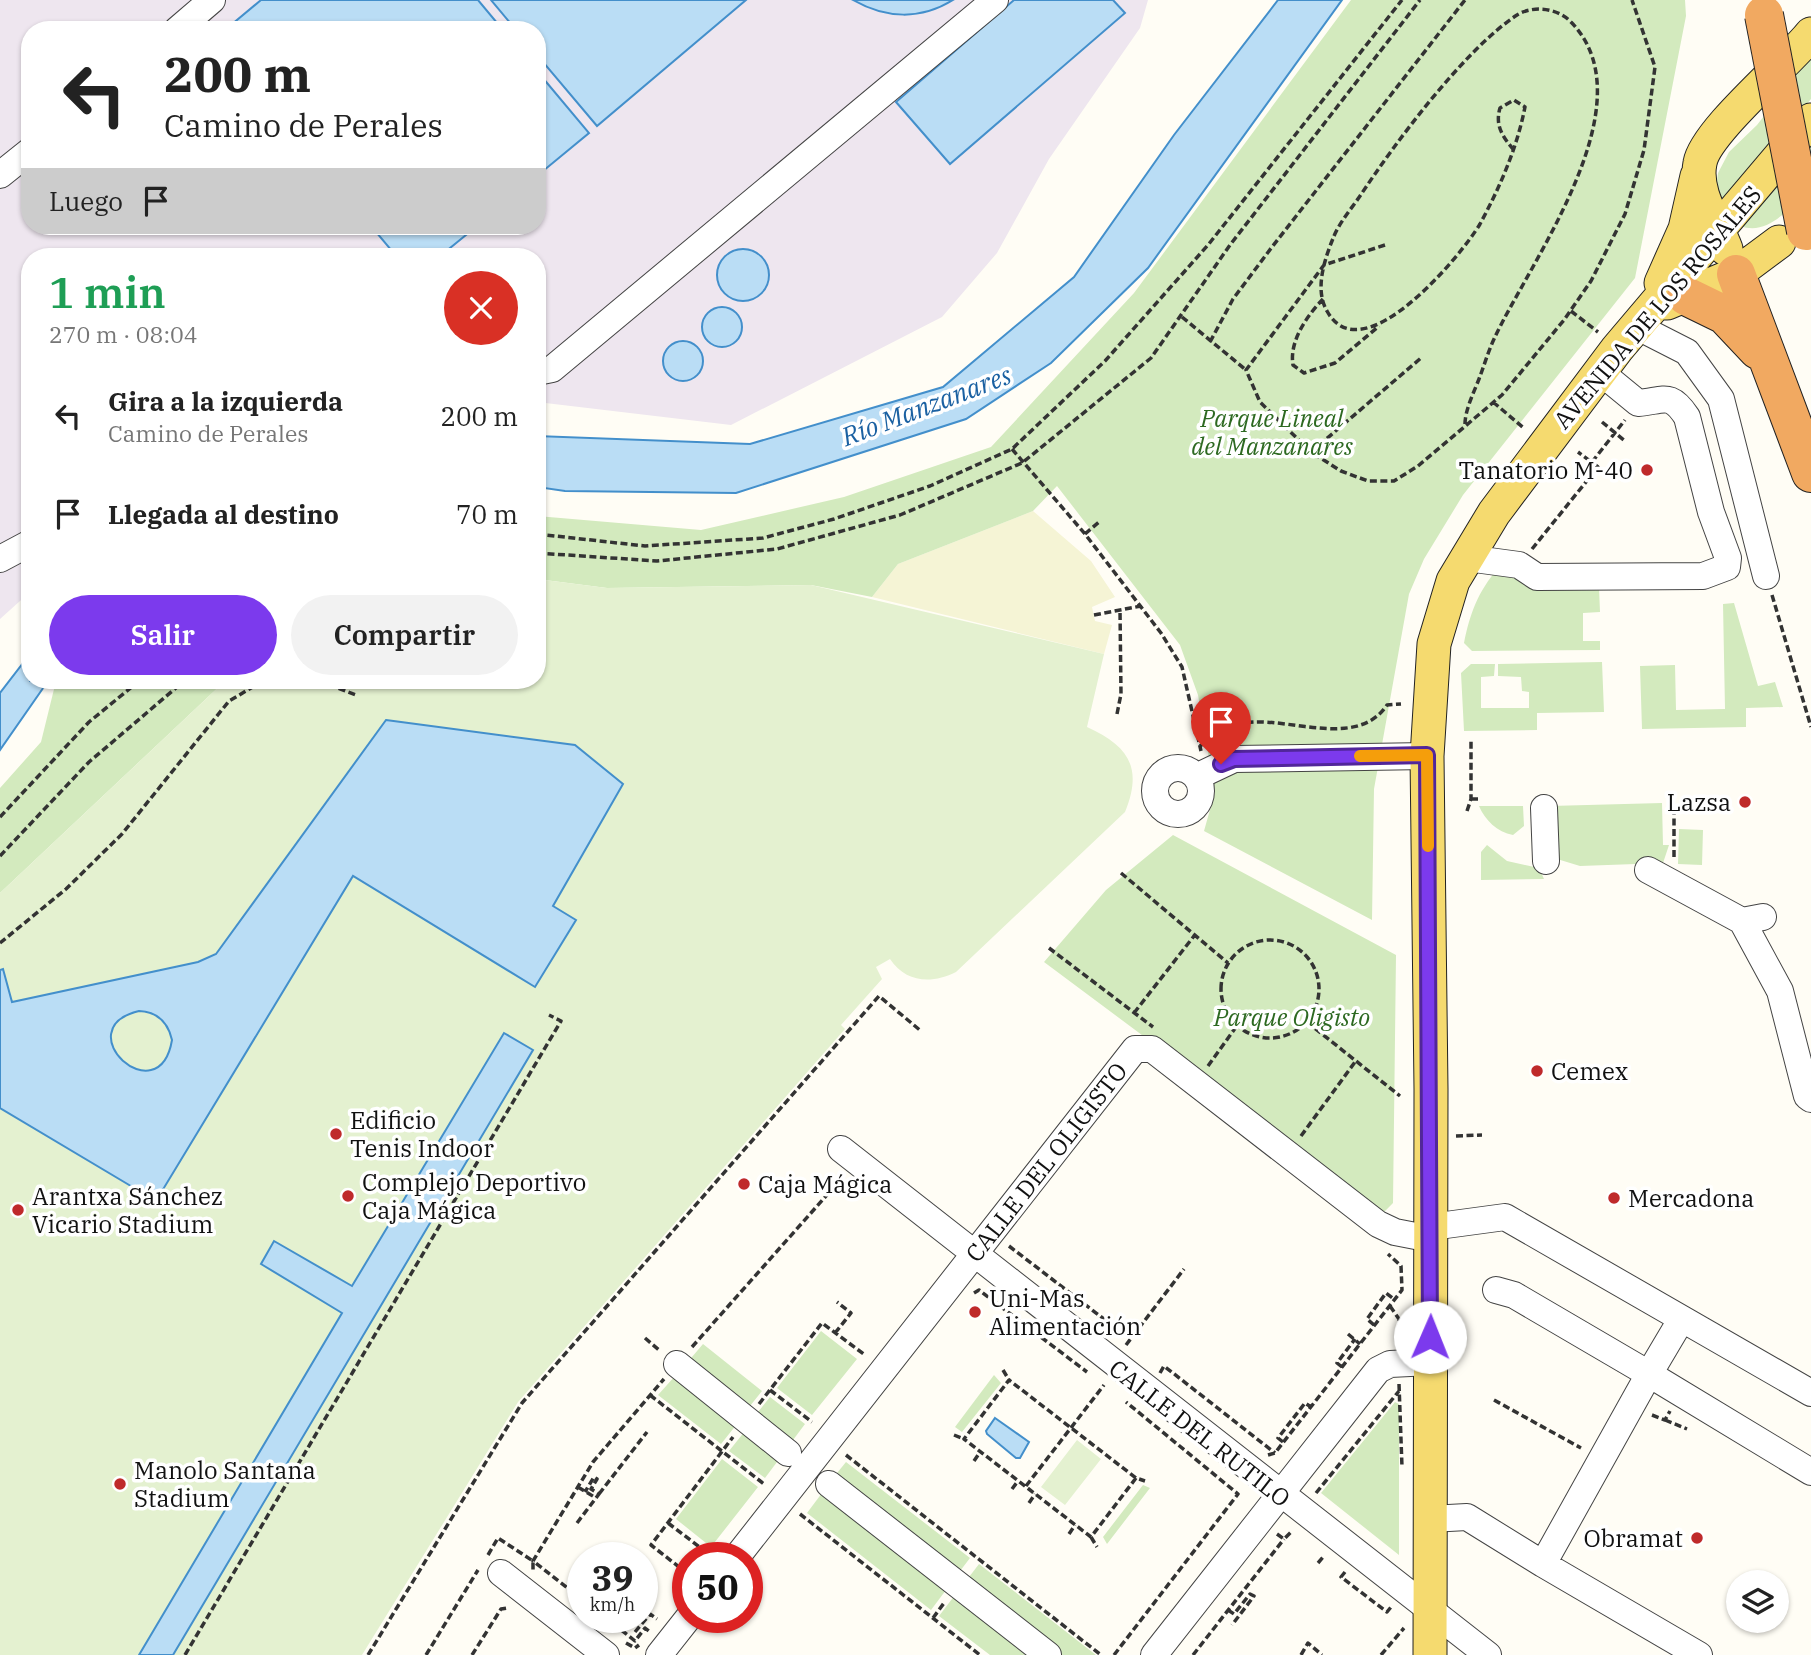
<!DOCTYPE html>
<html lang="es">
<meta charset="utf-8">
<style>
:root{--surface:#fff;--page:#f2f2f2;--text:#222;--muted:#767676;--accent:#7c3aed}
body{margin:0;font-family:"IBM Plex Serif",serif;background:var(--page);color:var(--text);height:100vh;display:flex;flex-direction:column;font-size:26px;white-space:nowrap}
*{box-sizing:border-box;margin:0}
p{font-size:23px;color:var(--muted)}
.icon{flex:none;width:38px;height:38px;fill:none;stroke:currentColor;stroke-width:2;stroke-linecap:round;stroke-linejoin:round}
.map{position:relative;flex:1;overflow:hidden}
.panel{position:absolute;left:21px;top:248px;width:525px;height:441px;display:flex;flex-direction:column;background:var(--surface);border-radius:28px;box-shadow:0 2px 5px #0004}
.panel>*{flex:none}
.guide{position:absolute;left:21px;top:21px;width:525px;height:214px;border-radius:28px;box-shadow:0 2px 5px #0004;background:#fff;color:var(--text);overflow:hidden}
.buttons{position:absolute;left:1726px;top:1570px;display:grid;gap:14px}
.buttons a{display:grid;place-items:center;width:63px;height:63px;border-radius:50%;background:var(--surface);box-shadow:0 2px 5px #0004;font-size:35px}
.speed{position:absolute;left:567px;top:1542px;display:flex;gap:14px;font-size:35px;font-weight:700;text-align:center}
.speed>*{display:grid;place-content:center;width:91px;height:91px;border-radius:50%;background:var(--surface);box-shadow:0 2px 5px #0004;line-height:1}
.speed small{font-size:18px;font-weight:400}
.speed .limit{border:10px solid #d22;background:#fff;color:#111}
.pin{position:absolute;display:grid;place-items:center;width:60px;height:60px;color:#fff;margin:-72px -30px;border-radius:50% 50% 50% 0;rotate:-45deg;box-shadow:0 0 7px #0007}
.pin .icon{rotate:45deg}
.me{position:absolute;width:77px;margin:-38px;rotate:1deg;stroke-linejoin:round;filter:drop-shadow(0 0 5px #0008)}
.turn{display:flex;align-items:center;gap:24px;height:147px;padding:0 28px;font-size:32px}
.turn .icon{width:91px;height:91px;stroke-width:2.5}
.turn b{display:block;font-size:49px;line-height:60px}
.then{display:flex;align-items:center;height:66px;padding:0 28px;background:#0003;gap:14px;font-size:26px}
.round{display:grid;place-items:center;flex:none;width:74px;height:74px;border-radius:37px;background:var(--page)}
.head{display:flex;align-items:center;justify-content:space-between;height:119px;padding:0 28px}
h1{font-size:42px;font-weight:600;line-height:52px;color:#1e9e55}
.cta{display:flex;gap:14px;margin-top:auto;padding:14px 28px}
.cta a{flex:1;height:80px;border-radius:42px;background:var(--accent);color:#fff;font-size:28px;font-weight:600;line-height:80px;text-align:center}
.cta a+a{background:var(--page);color:var(--text)}
ul{padding:0;list-style:none}
li{display:flex;align-items:center;gap:21px;height:98px;padding:0 28px}
li div{flex:1}
li b{display:block;font-size:26px}
li em{font-style:normal}
.map>svg:first-child{display:block}
.industrial{fill:#eee6ef;fill-rule:evenodd}
.farmland{fill:#f5f4d5}
.green{fill:#d3eabe}
.pitch{fill:#e4f1d0}
.water{fill:#baddf5;stroke:#438fcb;stroke-width:2;fill-rule:evenodd}
.lines{fill:none;stroke-linecap:round;stroke-linejoin:round}
.minor-casing{stroke:#444;stroke-width:28}
.major-casing{stroke:#222;stroke-width:35}
.highway-casing{stroke:#222;stroke-width:40}
.path{stroke:#333;stroke-width:3.5;stroke-dasharray:7 3.5;stroke-linecap:butt}
.minor{stroke:#fff;stroke-width:26}
.major{stroke:#f5da6f;stroke-width:33}
.highway{stroke:#f1a961;stroke-width:38}
.highway-bridge-casing{stroke:#222;stroke-width:40;stroke-linecap:butt}
.highway-bridge{stroke:#f1a961;stroke-width:38}
.route-casing{stroke:#51269a;stroke-width:18}
.route{stroke:#7c3aed;stroke-width:12}
.slow{stroke:#f59e0b;stroke-width:12}
.poi-dot{fill:#bf2a2b;stroke:#fff;stroke-width:2.5}
.labels{text-anchor:middle;dominant-baseline:central;stroke-width:7;stroke-linejoin:round;paint-order:stroke}
.street-label{font-size:24px;fill:#111;stroke:#fff}
.park-label{font-size:24px;font-style:italic;fill:#2d6921;stroke:#fff}
.poi-label{font-size:24px;fill:#111;stroke:#fff;text-anchor:start}
.water-label{font-size:26px;font-style:italic;fill:#1b61a2;stroke:#fff}
</style>
<div class="map">
<svg width="1811" height="1655" viewBox="0 0 1811 1655">
<rect width="100%" height="100%" fill="#fffdf5"/>
<path class="industrial" d="M0,0H1148L1140,28L1049,159L997,253L942,317L731,425L537,402V257H30V592L0,619ZM30,30H537V226H30Z"/>
<path class="farmland" d="M1033,511L1091,561L1115,597L1092,607L1095,621L1112,625L1104,654L872,597L898,564Z"/>
<path class="green" d="M1351,0H1685L1686,16L1635,278L1463,495L1424,559L1409,594L1374,789L1372,920L1204,831L1215,792L1198,695L1180,645L1057,486L1033,511L898,564L872,597L811,585L607,588L537,579V516L701,530L844,497L991,447L1134,293Z
M1811,56V99L1722,207L1716,187L1718,173L1729,152L1757,125Z
M1811,142V185C1792,205 1770,237 1740,226Z
M1498,568L1516,571L1529,587H1599L1600,612L1583,613V641H1600V650L1472,651L1464,643C1470,613 1478,592 1498,568Z
M1734,603L1758,686L1775,682L1783,707L1746,708V727L1642,729L1640,666L1675,665L1676,710L1725,709L1723,604Z
M1602,662L1604,712L1537,713V730L1464,731L1461,673L1471,664H1495L1494,676L1481,677V708H1529V692L1522,691L1521,677L1498,676V664Z
M56,681H225L0,893V788L41,742Z
M1662,803L1663,845H1669L1663,863L1580,866L1557,859L1550,806Z
M1479,806H1523L1524,826L1513,835C1497,832 1485,820 1479,806Z
M1679,829L1703,830L1702,865L1678,864Z
M1173,835L1396,955L1393,1203L1382,1214L1044,962L1106,890Z
M1487,845L1507,861L1539,868L1544,879L1481,880V852Z
M821,1331L857,1359L812,1415L777,1388Z
M703,1344L762,1391L746,1411L686,1364Z
M994,1375L1001,1383L962,1432L955,1427Z
M675,1376L737,1424L721,1444L658,1395Z
M770,1397L805,1424L790,1444L754,1417Z
M1395,1402L1399,1404V1555L1321,1493Z
M745,1431L780,1458L765,1478L729,1451Z
M722,1459L758,1487L711,1547L676,1519Z
M846,1462L970,1558L957,1575L833,1478Z
M1143,1485L1150,1488L1107,1544L1103,1537Z
M822,1493L946,1590L931,1610L807,1513Z
M979,1564L1096,1655H1061L966,1581Z
M955,1595L1032,1655H990L939,1616Z"/>
<path class="pitch" d="M537,579L607,588L811,585L1104,654L1087,727C1129,746 1143,768 1125,812L956,972C932,984 906,983 890,959L876,967L882,979L841,1025L845,1029L518,1402L362,1655H0V893L225,681H537Z
M1077,1440L1101,1459L1065,1505L1041,1487Z"/>
<path class="water" d="M261,0H478L503,30H225Z
M491,0H746L597,126L537,55V30H516Z
M853,0H953C921,20 886,19 853,0Z
M1014,0H1113L1125,13L950,164L896,102Z
M1278,0H1342L1148,268L1051,363L966,419L736,493L565,491L537,487V436L750,444L943,387L1074,277L1174,135Z
M537,71L589,133L537,176Z
M371,226H477L439,257H397Z
M717 275a26 26 0 1 1 52 0a26 26 0 1 1-52 0Z
M702 327a20 20 0 1 1 40 0a20 20 0 1 1-40 0Z
M663 361a20 20 0 1 1 40 0a20 20 0 1 1-40 0Z
M30,654V681H48L0,750V693Z
M386,720L575,745L623,784L553,906L576,920L535,987L353,876L156,1201L0,1108V970L3,969L12,1002L198,962L216,954ZM139,1011C158,1012 168,1022 172,1040C159,1116 65,1029 139,1011Z
M504,1033L533,1050L173,1655H139L342,1313L261,1264L274,1241L352,1286Z
M995,1418L1029,1442L1020,1458H1016L987,1434L986,1431Z"/>
<g class="lines">
<defs>
<path id="minor" d="M177,30L212,0
M0,175L30,151
M1636,326L1687,352L1721,399L1766,576
M537,372L552,369L995,0
M1467,558L1519,565L1537,577L1703,576L1727,567L1728,558L1711,512L1687,417C1670,391 1664,401 1638,403L1599,371
M0,559L30,543
M1155 791a23 23 0 1 1 46 0a23 23 0 1 1-46 0Z
M1196,777L1234,759L1427,756
M1544,808L1546,861
M1648,870L1742,921L1763,917
M1742,921L1780,991L1807,1096L1811,1099
M841,1149L1488,1655
M1431,1227L1505,1217L1811,1393
M1496,1290L1514,1295L1649,1374L1681,1320
M677,1364L788,1453
M829,1484L1048,1655
M1430,1519L1467,1517L1543,1564L1649,1374L1811,1472
M736,1558L1135,1049H1152L1378,1224L1395,1232L1431,1239
M1543,1564L1699,1655
M501,1573L606,1655
M659,1655L689,1617
M1154,1655L1378,1370L1390,1364L1430,1362"/>
<path id="major" d="M1726,249C1716,222 1694,193 1700,163C1705,132 1788,63 1811,34
M1661,283L1685,229L1697,176
M1667,303L1736,274L1779,242
M1430,1655L1431,1089L1427,756L1434,644L1453,581L1494,513L1617,349L1811,120"/>
<path id="highway" d="M1736,274L1811,473
M1686,296L1725,315L1758,350"/>
</defs>
<use href="#minor" class="minor-casing"/>
<use href="#major" class="major-casing"/>
<use href="#highway" class="highway-casing"/>
<path class="path" d="M1385,245L1324,265L1246,370L1260,402L1311,452L1341,471L1368,481H1394L1418,466L1502,395L1564,320L1591,281L1625,214L1644,150L1655,67L1632,0
M1323,299C1307,316 1289,341 1293,365L1304,373L1335,363L1379,326
M1571,311L1598,332
M1182,317L1246,370
M1210,342L1233,299L1272,247L1465,0
M1493,402L1525,429
M1602,422L1625,441
M1465,424C1465,410 1474,392 1479,379C1484,366 1488,352 1494,339C1530,261 1650,103 1571,22C1558,8 1533,5 1517,15C1464,50 1395,143 1360,196C1351,209 1340,222 1334,236C1325,258 1314,289 1327,311C1362,375 1461,256 1480,224C1500,187 1517,148 1525,107L1514,100L1500,108C1495,125 1502,136 1513,149
M1012,449L1085,534L1161,633L1182,667L1201,751
M1311,452L1421,358
M1592,462L1625,420
M537,534L645,546L763,538L834,519L930,486L1012,449L1105,361L1208,245L1402,0
M1085,534L1099,522
M1532,549L1598,467L1578,452
M537,553L657,561L777,549L900,515L1022,463L1151,358L1230,245L1420,0
M1772,595L1811,727
M1094,615L1141,606
M319,681L356,695
M1117,714L1121,694L1120,610
M1197,722L1227,727
M1200,746C1216,734 1233,723 1254,722C1296,720 1359,747 1387,705L1401,704
M1471,799H1479
M1467,811L1471,799V740
M0,817L89,722L139,681
M0,856L89,762L184,681
M1674,857V809
M1121,873L1228,963
M1221 989a49 49 0 1 1 98 0a49 49 0 1 1-98 0Z
M0,943L66,889L122,834L229,701L263,681
M1049,948L1153,1027
M1134,1013L1194,936
M1307,1022L1400,1096
M1208,1066L1236,1027
M1301,1136L1355,1062
M1456,1136L1482,1135
M1009,1246L1113,1326L1110,1331
M974,1293L979,1290L1087,1372
M1390,1306L1399,1319V1341
M1374,1325L1367,1319L1386,1293L1394,1299
M835,1333L851,1313L837,1302
M1348,1334L1360,1344
M645,1338L659,1350
M1126,1345L1184,1269
M692,1347L834,1187L842,1182L852,1189
M1342,1367L1337,1363L1355,1339
M1003,1370L1009,1380
M1160,1373L1164,1366L1275,1453
M1399,1384L1402,1467
M770,1390L812,1422
M650,1395L764,1484
M1494,1400L1581,1448
M759,1404L822,1323L865,1355
M1652,1415L1665,1420L1670,1411
M1665,1420L1687,1429
M954,1435L964,1439
M1283,1442L1278,1438L1305,1403L1311,1407
M846,1455L1101,1655
M1268,1455L1275,1453L1402,1290L1401,1266L1388,1254
M974,1461L980,1452
M1136,1478L1091,1537L964,1439L1009,1380L1136,1478L1145,1481
M1026,1486L1104,1385
M578,1487L596,1498
M1012,1489L1018,1481
M1316,1493L1399,1391
M599,1494L647,1432
M1029,1503L1035,1494
M800,1514L980,1655
M577,1523L599,1494L591,1489L597,1479L594,1477L585,1492
M668,1523L710,1555
M1069,1534L1075,1525
M1277,1534L1284,1539L1291,1532
M1091,1537L1097,1547
M488,1555L498,1538L533,1561V1570
M1318,1563L1324,1556
M1345,1572L1341,1577L1387,1612L1391,1607
M688,1574L651,1545L733,1437
M677,1598L688,1584
M583,1600L533,1561L593,1462L664,1379
M1228,1610L1234,1614L1250,1594L1254,1596L1232,1625
M605,1617L635,1641L645,1628L650,1632
M933,1618L944,1603
M710,1626L718,1617
M635,1632L650,1614L657,1619
M626,1643L635,1648L639,1645
M185,1655L561,1021L549,1015
M368,1655L522,1403L879,996L921,1031
M426,1655L478,1570
M472,1655L501,1609L507,1608
M1114,1655L1238,1494L1126,1402
M1193,1655L1284,1539
M1301,1655L1308,1643L1322,1655
M1381,1655L1404,1628"/>
<use href="#minor" class="minor"/>
<use href="#major" class="major"/>
<use href="#highway" class="highway"/>
<defs>
<path id="highway-bridge" d="M1764,15L1806,231"/>
</defs>
<use href="#highway-bridge" class="highway-bridge-casing"/>
<use href="#highway-bridge" class="highway-bridge"/>
</g>
<g class="lines">
<defs>
<path id="route" d="M1221,764L1234,759L1427,755L1430,1337"/>
</defs>
<use href="#route" class="route-casing"/>
<use href="#route" class="route"/>
<path class="slow" d="M1360,756L1427,755L1428,846"/>
</g>
<g class="poi-dot">
<circle cx="1647" cy="470" r="7"/>
<circle cx="1745" cy="802" r="7"/>
<circle cx="1537" cy="1071" r="7"/>
<circle cx="336" cy="1134" r="7"/>
<circle cx="744" cy="1184" r="7"/>
<circle cx="348" cy="1196" r="7"/>
<circle cx="1614" cy="1198" r="7"/>
<circle cx="18" cy="1210" r="7"/>
<circle cx="975" cy="1312" r="7"/>
<circle cx="120" cy="1484" r="7"/>
<circle cx="1697" cy="1538" r="7"/>
</g>
<g class="labels">
<g class="street-label">
<text transform="translate(1657 307) rotate(-50)">AVENIDA DE LOS ROSALES</text>
<text transform="translate(1046 1162) rotate(-52)">CALLE DEL OLIGISTO</text>
<text transform="translate(1200 1433) rotate(38)">CALLE DEL RUTILO</text>
</g>
<g class="park-label">
<text x="1272" y="418">Parque Lineal<tspan x="1272" dy="28">del Manzanares</tspan></text>
<text x="1292" y="1017">Parque Oligisto</text>
</g>
<g class="poi-label">
<text x="1633" y="470" text-anchor="end">Tanatorio M-40</text>
<text x="1731" y="802" text-anchor="end">Lazsa</text>
<text x="1551" y="1071">Cemex</text>
<text x="350" y="1120">Edificio<tspan x="350" dy="28">Tenis Indoor</tspan></text>
<text x="362" y="1182">Complejo Deportivo<tspan x="362" dy="28">Caja Mágica</tspan></text>
<text x="758" y="1184">Caja Mágica</text>
<text x="32" y="1196">Arantxa Sánchez<tspan x="32" dy="28">Vicario Stadium</tspan></text>
<text x="1628" y="1198">Mercadona</text>
<text x="989" y="1298">Uni-Mas<tspan x="989" dy="28">Alimentación</tspan></text>
<text x="134" y="1470">Manolo Santana<tspan x="134" dy="28">Stadium</tspan></text>
<text x="1683" y="1538" text-anchor="end">Obramat</text>
</g>
<g class="water-label">
<text transform="translate(926 405) rotate(-21)">Río Manzanares</text>
</g>
</g>
</svg>
<div class="buttons">
<a><svg class="icon" aria-label="layers" viewBox="0 0 24 24"><path d="M12 4l9 5-9 5-9-5zM3 14l9 5 9-5"/></svg></a>
</div>
<div class="speed"><div>39<small>km/h</small></div><div class="limit">50</div></div>
<div class="pin" style="left:1221px;top:764px;background:#d93025"><svg class="icon" aria-label="arrive" viewBox="0 0 24 24"><path d="M6 21V4h12l-3 4 3 4H6"/></svg></div>
<svg class="me" style="left:1430px;top:1337px" viewBox="-20 -20 40 40"><circle r="19" fill="#fff"/><path d="M0-13L10 11 0 6-10 11z" fill="#7c3aed"/></svg>
<div class="guide">
<div class="turn"><svg class="icon" aria-label="left" viewBox="0 0 24 24"><path d="M17 20v-9H6M10 6l-5 5 5 5"/></svg><div><b>200 m</b>Camino de Perales</div></div>
<div class="then">Luego<svg class="icon" aria-label="arrive" viewBox="0 0 24 24"><path d="M6 21V4h12l-3 4 3 4H6"/></svg></div>
</div>
<section class="panel">
<div class="head"><div><h1>1 min</h1><p>270 m · 08:04</p></div><a class="round" style="background:#d93025;color:#fff"><svg class="icon" aria-label="close" viewBox="0 0 24 24"><path d="M6 6l12 12M18 6L6 18"/></svg></a></div>
<ul>
<li><svg class="icon" aria-label="left" viewBox="0 0 24 24"><path d="M17 20v-9H6M10 6l-5 5 5 5"/></svg><div><b>Gira a la izquierda</b><p>Camino de Perales</p></div><em>200 m</em></li>
<li><svg class="icon" aria-label="arrive" viewBox="0 0 24 24"><path d="M6 21V4h12l-3 4 3 4H6"/></svg><div><b>Llegada al destino</b></div><em>70 m</em></li>
</ul>
<div class="cta"><a>Salir</a><a>Compartir</a></div>
</section>
</div>
